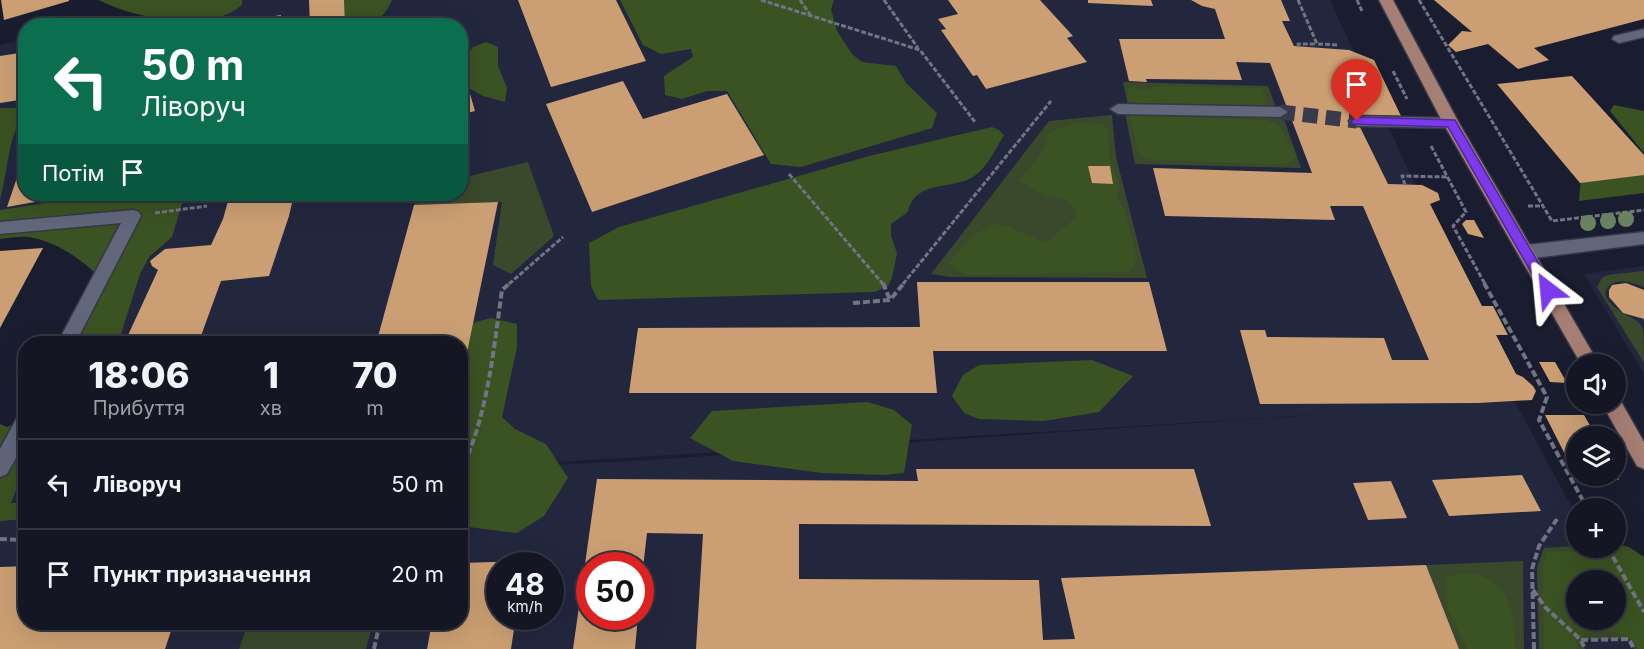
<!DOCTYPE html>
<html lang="uk">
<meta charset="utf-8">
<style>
:root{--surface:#141623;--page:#1d1f2b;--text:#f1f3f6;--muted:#9d9fa6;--line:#333541}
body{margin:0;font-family:Inter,sans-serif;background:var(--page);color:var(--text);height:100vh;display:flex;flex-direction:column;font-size:22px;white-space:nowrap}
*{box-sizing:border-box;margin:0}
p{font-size:20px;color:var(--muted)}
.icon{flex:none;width:33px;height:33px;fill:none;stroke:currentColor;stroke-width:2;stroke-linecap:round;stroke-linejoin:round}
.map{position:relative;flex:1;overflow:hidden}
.drawer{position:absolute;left:18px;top:336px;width:450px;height:294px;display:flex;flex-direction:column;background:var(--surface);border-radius:24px;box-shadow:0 6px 24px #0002,0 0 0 2px var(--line)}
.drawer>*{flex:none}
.guide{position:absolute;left:18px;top:18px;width:450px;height:183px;border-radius:24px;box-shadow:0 6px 24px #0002,0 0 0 2px var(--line);background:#0b6e4f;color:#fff;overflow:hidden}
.controls{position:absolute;left:1566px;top:354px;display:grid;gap:12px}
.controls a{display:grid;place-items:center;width:60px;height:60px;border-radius:50%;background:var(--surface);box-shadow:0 6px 24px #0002,0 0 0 2px var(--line);font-size:30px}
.speed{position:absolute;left:486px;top:552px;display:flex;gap:12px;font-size:30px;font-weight:700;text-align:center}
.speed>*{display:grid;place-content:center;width:78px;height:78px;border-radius:50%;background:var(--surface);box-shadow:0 6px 24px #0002,0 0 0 2px var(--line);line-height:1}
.speed small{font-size:15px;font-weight:400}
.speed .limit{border:9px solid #d22;background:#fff;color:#111}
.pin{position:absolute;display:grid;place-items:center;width:51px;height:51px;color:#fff;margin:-62px -26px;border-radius:50% 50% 50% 0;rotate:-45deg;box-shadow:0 0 6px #0007}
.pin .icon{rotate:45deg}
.me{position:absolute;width:66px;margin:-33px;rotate:331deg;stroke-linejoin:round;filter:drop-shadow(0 0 4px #0008)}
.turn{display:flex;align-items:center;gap:21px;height:126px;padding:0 24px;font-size:27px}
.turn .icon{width:78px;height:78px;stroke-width:2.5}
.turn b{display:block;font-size:42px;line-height:51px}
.then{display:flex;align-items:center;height:57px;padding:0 24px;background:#0003;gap:12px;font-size:22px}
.eta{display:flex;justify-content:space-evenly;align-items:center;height:102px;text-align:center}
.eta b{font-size:36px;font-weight:800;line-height:42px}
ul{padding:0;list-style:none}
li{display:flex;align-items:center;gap:18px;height:90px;padding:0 24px;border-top:2px solid var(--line)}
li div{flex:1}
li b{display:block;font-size:22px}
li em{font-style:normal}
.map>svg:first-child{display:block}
.built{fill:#23273e;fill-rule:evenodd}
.green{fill:#3a492c}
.forest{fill:#3b5222;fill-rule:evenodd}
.building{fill:#cb9f73}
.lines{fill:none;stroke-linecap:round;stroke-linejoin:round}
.minor-tunnel{stroke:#383b4c;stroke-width:15;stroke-dasharray:15 8;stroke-linecap:butt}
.minor-casing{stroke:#363846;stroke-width:3}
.major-casing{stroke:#363846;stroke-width:3}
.path-far1{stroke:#717484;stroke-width:3;stroke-dasharray:5 2;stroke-linecap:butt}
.path{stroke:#717484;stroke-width:4;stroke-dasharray:7 3;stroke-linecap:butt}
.minor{fill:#61667b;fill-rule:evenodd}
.major{fill:#a57e74;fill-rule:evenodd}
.tree{fill:#6b8260}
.route{fill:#7c3aed;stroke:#51269a;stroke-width:1.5}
</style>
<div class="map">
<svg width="1644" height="649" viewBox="0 0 1644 649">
<rect width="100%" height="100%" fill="#1a1d2f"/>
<path class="built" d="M228,0H1330L1515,402L1576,515V620H1616L1644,649H0V468L25,420L26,622H460L461,470L650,460L1328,414L461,468L460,344L66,343L133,216L0,228V45L25,39L26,194H460V26L97,25ZM500,566H550V616H500ZM590,566H640V616H590Z
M1644,266V374L1584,274Z"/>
<path class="green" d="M1123,82L1268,86L1277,110L1128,106Z
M1125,113L1283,116L1301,168L1135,164Z
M1112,115L1116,157L1147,278L951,277L931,274L1049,121Z
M528,162L554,236L511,274L493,265L502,202L414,205L419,194H460L461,178Z
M1644,271V287C1631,282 1609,275 1605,294C1613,315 1638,315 1643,329C1644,338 1644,353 1644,363L1597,287L1602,278L1607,275Z
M1576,546V548H1595L1576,580V620H1616L1644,649H1634L1628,639L1581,640L1585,649H1539L1537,568L1544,548Z
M1523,561L1524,649H1459L1426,565Z
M248,623V622L373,623L366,649H239Z"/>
<path class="forest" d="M99,0H242V5C210,34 133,18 99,0Z
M312,0H392C378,32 358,25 327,25Z
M620,0H834L831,9L837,31L852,54L862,62L896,66L906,83L937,113L932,128L801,167L771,164L727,91H707L682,99L665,95L664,76L693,57L691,49L661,54L643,45Z
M486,42L498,47V66L507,88L505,102L483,96L469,88L466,56L473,47Z
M1155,86L1262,88L1266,97L1264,105L1138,103L1127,100L1128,88L1146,90Z
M1614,105L1644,111V153L1610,111Z
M0,108H18L26,112C9,129 7,176 0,200Z
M1129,115L1267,120L1280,126L1297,156L1285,165L1157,160L1140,157Z
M1076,122L1103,124L1108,129L1110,159L1119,182L1117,197L1125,211L1136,254L1135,265L1129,272L965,275L948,264L970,238L992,224L1010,227L1046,243L1075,218L1076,210L1065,199L1046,196L1018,181C1033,165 1044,154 1048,133Z
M992,127L999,130L1004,135C996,148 989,164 977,174C956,192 916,177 908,212L891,224V236L897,253L892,278L888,286L875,292L598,300L591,286L589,243L619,227L869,156Z
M1644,168V193L1579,201L1581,178Z
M80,194H185L172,237L149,257L140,274L120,337L115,343H74L97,305L105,284C87,262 58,242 29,237C20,236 9,238 0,239V210L72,199Z
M491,318L517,324V347L502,417L515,429L546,444L568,478L544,516L517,533L461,526V382L472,323Z
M1092,360L1133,376L1099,412L1044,421L979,419L964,413L952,396L963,375L979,365Z
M868,402L894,410L912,425L904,473L883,475L822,473L733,461L690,438L712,411Z
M25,418V466L11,503L25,502V519L0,521V424L7,427Z
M1616,544L1629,547L1644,557V649H1639C1627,628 1606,631 1585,633L1576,642L1578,649H1544L1543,566L1547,552L1616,548ZM1576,580H1616V620H1576Z
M1460,573C1508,574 1514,608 1516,649H1467L1448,610L1446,577Z"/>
<path class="building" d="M1,0H69V1L4,20Z
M309,0H344L345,26H310Z
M518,0H616L646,61L551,87Z
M948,0H1040L1073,36L1067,38L1087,62L986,89L977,75L973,76L941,30L946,29L938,19L958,14Z
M1088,0H1151L1153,6L1088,3Z
M1191,0H1281L1290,21H1282L1294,46L1349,50L1374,60L1401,116L1354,115L1357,121L1388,184L1422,185L1438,193L1440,200L1430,204L1482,306H1493L1508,335H1496L1516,374L1523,377L1533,386L1536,391L1532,400L1478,403L1260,404L1240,330H1265L1267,337L1384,338L1392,360H1429L1363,206H1330L1335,220L1165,216L1153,168L1312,173L1270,63L1236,62L1242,80L1146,79L1147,82L1129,81L1119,39H1225L1215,9L1202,6Z
M1434,0H1644V19L1534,48L1549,60L1518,69L1488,44L1456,52L1448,45L1462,31L1472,32Z
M281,15L279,26H226V24Z
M26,52V99L0,103V56Z
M460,59L475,111L460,115Z
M1572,76L1644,155V175L1580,183L1497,84Z
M623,81L643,119L727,94L764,155L592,212L546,104Z
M26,151V194L73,195L7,207Z
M1088,166H1110L1113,184L1092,183Z
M230,194H294L289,216L269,276L221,281L198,344H124L158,270L152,266L150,261L165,249L211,245L223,219Z
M498,202L462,377L460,344H376L414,205Z
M1466,220H1474L1484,238L1468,234L1462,224Z
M43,248L0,328V251Z
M917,282H1149L1167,351H933L937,393H629L638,328L920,327Z
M1626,283L1644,290V319L1623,313L1609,297V290L1612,285Z
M1539,362H1555L1567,383L1550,382Z
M1545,415H1584L1596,436H1576V476H1616L1619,480L1577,478Z
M916,469H1194L1211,526L799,524V579L1039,580L1043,640L1075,639L1061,578L1426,565L1459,649H696L703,534L647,533L642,577L640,566H590V616H638L635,649H573L597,479L918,481Z
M1522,475L1541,511L1449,516L1432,480Z
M1391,481L1407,518L1368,520L1353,483Z
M525,561L524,566H500V616H516L511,649H427L432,622H460V563Z
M26,566V622H174L165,649H0V567Z"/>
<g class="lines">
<path class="minor-tunnel" d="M1280,112L1357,121"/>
<defs>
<path id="minor" d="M1644,29V37L1619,43L1612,39L1614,36Z
M1118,104L1280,107L1288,112L1280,117L1118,114L1110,109Z
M1357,116L1451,118L1459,123L1451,128L1357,126L1349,121Z
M133,210L139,212L141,216L75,344H57L121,223L0,234V222Z
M1644,232V244L1526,259L1520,257L1518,252L1520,247L1526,245Z
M26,412V440L7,474L0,477V449L19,414Z"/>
<path id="major" d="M1379,0H1393L1459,123L1599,364H1581L1443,123Z
M1616,397L1619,398L1644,442V469L1637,466L1602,404H1616Z"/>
</defs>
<use href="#minor" class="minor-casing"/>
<use href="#major" class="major-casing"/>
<path class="path-far1" d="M761,0L920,50L975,122
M800,0L811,16
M884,0L918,48
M1298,0L1317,44L1339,45
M1357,0L1362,11
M1419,0L1552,221L1644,210
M1299,46L1298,44H1317
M1393,71L1407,99
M1431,146L1466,212L1453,226L1485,284
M789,174L883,284
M1405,185L1402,176L1448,177
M1528,206H1543
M155,213L207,206
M509,284L563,237
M903,284L1051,101"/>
<path class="path" d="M883,283L890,300
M1484,283L1547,397L1539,420L1587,508
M853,303L890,300L904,283
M460,473C488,415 493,353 502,290L510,283
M0,539L26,540
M1608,548L1644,612
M1533,590L1545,607L1581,640L1585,649
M1581,640L1629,639L1634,649
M374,649L380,622
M1534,649L1532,569L1539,546L1557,519"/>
<use href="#minor" class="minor"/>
<use href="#major" class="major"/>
</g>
<g class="tree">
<circle cx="1626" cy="219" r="8"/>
<circle cx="1608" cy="221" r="8"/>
<circle cx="1588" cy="223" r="8"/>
</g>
<path class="route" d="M1357,117L1455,120L1552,286L1554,290L1552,293H1543L1448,127L1353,124L1351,121Z"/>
</svg>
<div class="controls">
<a><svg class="icon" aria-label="sound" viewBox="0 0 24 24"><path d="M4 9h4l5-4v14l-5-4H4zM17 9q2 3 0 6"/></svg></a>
<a><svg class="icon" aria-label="layers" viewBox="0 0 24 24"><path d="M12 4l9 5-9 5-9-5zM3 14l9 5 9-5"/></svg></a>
<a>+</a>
<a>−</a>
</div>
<div class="speed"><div>48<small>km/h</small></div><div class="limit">50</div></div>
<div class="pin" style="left:1357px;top:121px;background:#d93025"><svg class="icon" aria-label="arrive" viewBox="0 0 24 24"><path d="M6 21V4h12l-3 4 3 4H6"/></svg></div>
<svg class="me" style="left:1548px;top:290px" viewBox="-20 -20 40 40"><path d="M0-17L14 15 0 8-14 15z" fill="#7c3aed" stroke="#fff" stroke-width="4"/></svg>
<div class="guide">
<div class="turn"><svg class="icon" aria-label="left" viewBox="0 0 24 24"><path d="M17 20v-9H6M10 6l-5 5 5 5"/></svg><div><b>50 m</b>Ліворуч</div></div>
<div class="then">Потім<svg class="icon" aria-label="arrive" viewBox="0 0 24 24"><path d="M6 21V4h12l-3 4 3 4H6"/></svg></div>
</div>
<section class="drawer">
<div class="eta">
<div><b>18:06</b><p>Прибуття</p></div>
<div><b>1</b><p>хв</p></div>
<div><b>70</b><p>m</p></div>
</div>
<ul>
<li><svg class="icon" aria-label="left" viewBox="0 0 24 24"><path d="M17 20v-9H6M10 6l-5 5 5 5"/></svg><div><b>Ліворуч</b></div><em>50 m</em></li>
<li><svg class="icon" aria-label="arrive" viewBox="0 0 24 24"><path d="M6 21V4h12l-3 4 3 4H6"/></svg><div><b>Пункт призначення</b></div><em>20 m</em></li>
</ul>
</section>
</div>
